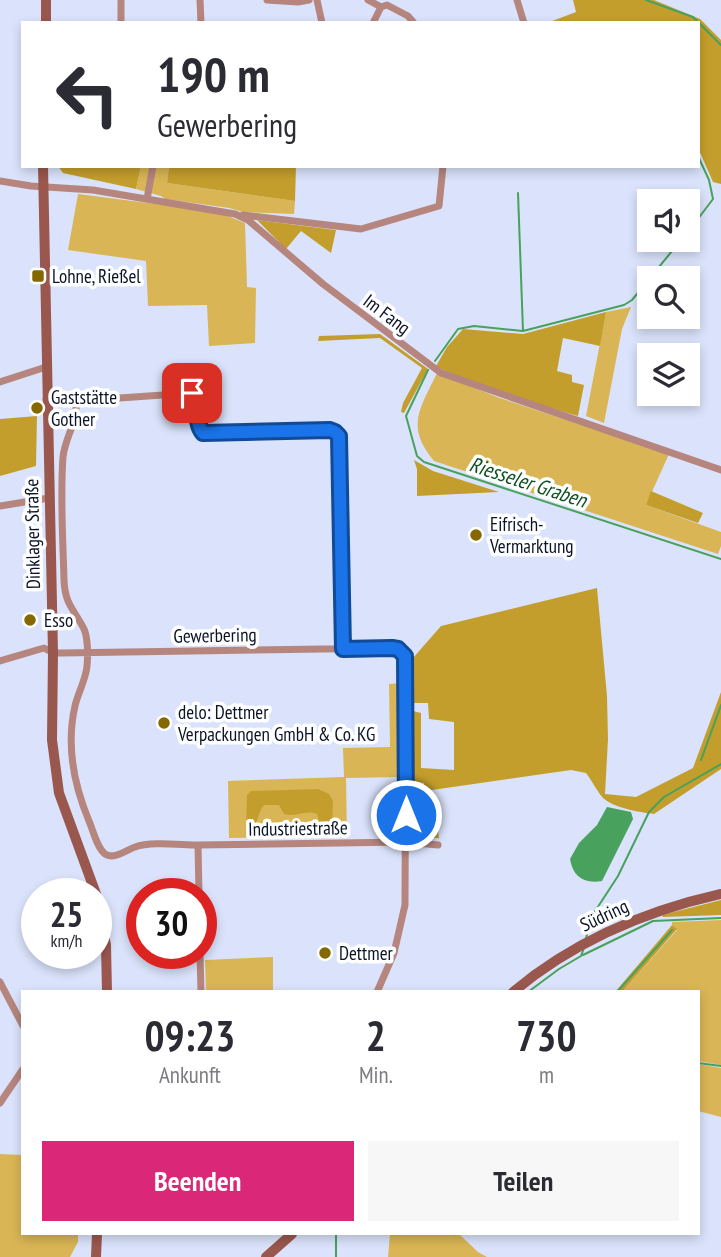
<!DOCTYPE html>
<html lang="de">
<meta charset="utf-8">
<style>
:root{--surface:#fff;--page:#f7f7f7;--text:#2b2b33;--muted:#7c7c81;--accent:#db2777}
body{margin:0;font-family:"PT Sans Narrow",sans-serif;background:var(--page);color:var(--text);height:100vh;display:flex;flex-direction:column;font-size:26px;white-space:nowrap}
*{box-sizing:border-box;margin:0}
p{font-size:23px;color:var(--muted)}
.icon{flex:none;width:38px;height:38px;fill:none;stroke:currentColor;stroke-width:2;stroke-linecap:round;stroke-linejoin:round}
.map{position:relative;flex:1;overflow:hidden}
.panel{position:absolute;left:21px;top:990px;width:679px;height:245px;display:flex;flex-direction:column;background:var(--surface);border-radius:0px;box-shadow:0 4px 10px #0003}
.panel>*{flex:none}
.banner{position:absolute;left:21px;top:21px;width:679px;height:147px;border-radius:0px;box-shadow:0 4px 10px #0003;background:#fff;color:var(--text);overflow:hidden}
.controls{position:absolute;left:637px;top:189px;display:grid;gap:14px}
.controls a{display:grid;place-items:center;width:63px;height:63px;border-radius:0px;background:var(--surface);box-shadow:0 4px 10px #0003;font-size:35px}
.speed{position:absolute;left:21px;top:878px;display:flex;gap:14px;font-size:35px;font-weight:700;text-align:center}
.speed>*{display:grid;place-content:center;width:91px;height:91px;border-radius:50%;background:var(--surface);box-shadow:0 4px 10px #0003;line-height:1}
.speed small{font-size:18px;font-weight:400}
.speed .limit{border:10px solid #d22;background:#fff;color:#111}
.pin{position:absolute;display:grid;place-items:center;width:60px;height:60px;color:#fff;margin:-30px;border-radius:14px;box-shadow:0 4px 10px #0006}
.me{position:absolute;width:77px;margin:-38px;rotate:0deg;stroke-linejoin:round;filter:drop-shadow(0 0 5px #0008)}
.turn{display:flex;align-items:center;gap:24px;height:147px;padding:0 21px;font-size:32px}
.turn .icon{width:91px;height:91px;stroke-width:2.5}
.turn b{display:block;font-size:49px;line-height:60px}
.eta{display:flex;justify-content:space-evenly;align-items:center;height:119px;text-align:center}
.eta b{font-size:42px;font-weight:600;line-height:49px}
.cta{display:flex;gap:14px;margin-top:auto;padding:14px 21px}
.cta a{flex:1;height:80px;border-radius:0px;background:var(--accent);color:#fff;font-size:28px;font-weight:600;line-height:80px;text-align:center}
.cta a+a{background:var(--page);color:var(--text)}
.map>svg:first-child{display:block}
.green{fill:#d9b555}
.forest{fill:#c49e2c}
.water{fill:#48a15d}
.lines{fill:none;stroke-linecap:round;stroke-linejoin:round}
.stream{stroke:#48a15d;stroke-width:2}
.minor{stroke:#b5857e;stroke-width:7}
.secondary{stroke:#9a574e;stroke-width:10}
.route-casing{stroke:#114b97;stroke-width:18}
.route{stroke:#1a73e8;stroke-width:12}
.poi-dot{fill:#856801;stroke:#fff;stroke-width:2.5}
.labels{text-anchor:middle;dominant-baseline:central;stroke-width:7;stroke-linejoin:round;paint-order:stroke}
.poi-label{font-size:19px;fill:#0c1327;stroke:#fff;text-anchor:start}
.street-label{font-size:19px;fill:#0c1327;stroke:#fff}
.water-label{font-size:21px;font-style:italic;fill:#0f5023;stroke:#fff}
</style>
<div class="map">
<svg width="721" height="1257" viewBox="0 0 721 1257">
<rect width="100%" height="100%" fill="#dae3fb"/>
<path class="green" d="M141,166H169L167,183L295,201L294,214L243,212L229,208L165,199L161,196L136,189Z
M78,194L218,212L245,223L247,287L256,288L255,343L209,346L207,305L148,306L146,261L68,250Z
M631,307L622,329L604,423L586,416L606,312Z
M437,373L497,397L669,454L646,505L721,532V546L718,554L434,461C405,426 420,409 437,373Z
M401,683L400,777L346,778L347,836L229,838L228,781L344,777L343,748L390,747L389,684Z
M721,920V1065L698,1061V992H622L677,930L672,925V922Z
M273,957V992H206L205,960Z
M698,1064L721,1068V1117L698,1111Z
M0,1154L23,1155V1234H78V1242L70,1257H0Z
M390,1234H459L478,1252L487,1257H388Z"/>
<path class="forest" d="M573,0H654L700,19L721,40V184L713,182L698,148V23L600,21L594,23L587,21L584,23H547L576,12Z
M58,166H141L136,189L63,173Z
M169,166H296L295,201L167,183Z
M257,220L336,230L331,253L301,231L286,249Z
M606,312L600,346L563,338L557,371L572,375V382L584,385L578,416C536,403 471,388 436,366L447,347L463,329L523,334Z
M380,334L428,369L404,413L401,412L403,403L422,368L380,338L318,341L319,336Z
M37,416L36,466L0,476V419Z
M414,460L433,471L499,492L417,496V469Z
M651,491L703,513L698,523L646,505Z
M597,588L607,696L608,739L605,794L636,797L693,768L721,692V769L654,814C639,812 614,808 603,798C597,791 592,781 586,773L571,770L432,790L439,838H433L427,821L424,783L410,782V713L413,711L421,713V768L454,770V722L429,719L428,703H413L411,700L413,658L441,626Z
M318,789L329,794L333,801L332,828L329,831L321,828L317,814C305,809 295,818 284,814L279,805H264C257,814 259,823 250,830L246,825L247,795L251,791Z
M721,900V915L663,917L662,915Z
M672,925L677,929L622,992H615Z"/>
<path class="water" d="M607,807L631,812L633,819L602,881C584,884 573,877 570,859L579,843L597,825Z"/>
<g class="lines">
<path class="stream" d="M646,0L693,17L721,45
M518,193L523,331
M688,232L713,199L709,180L698,156
M650,278L681,240
M435,361L458,329L474,326L523,331L624,305L632,300L649,279
M428,370L406,416L417,456L424,462L721,559
M701,760L721,705
M586,939L590,919L618,876L649,812L664,797L721,764
M583,955L653,921L721,918
M528,992L559,969L581,956L584,948
M617,992L672,930
M698,1063L721,1066
M336,1234V1257"/>
<path class="minor" d="M200,0L201,23
M267,0L298,2L309,0
M317,0L322,23
M368,0L381,7L387,5L408,16L414,23
M517,0L524,23
M121,23V0
M373,23L381,7
M0,181L31,186L93,190L235,214L248,220L323,284L441,373L721,470
M147,199L153,166
M243,215L361,229L439,206L443,166
M0,382L46,367
M46,399L76,401
M0,506L49,498
M0,661L44,648L53,653H62L392,648L403,652L406,660L405,905L394,953L377,992
M198,845L406,842L438,845
M199,894L198,845C181,845 151,841 135,847C126,850 114,860 105,854C97,848 93,830 89,821C74,785 66,745 75,706C78,693 86,679 87,666C88,656 88,638 84,629C74,609 65,605 64,580C63,540 60,497 63,457C65,437 78,422 76,401L192,393C202,404 193,421 203,433L335,432L341,442L343,649
M200,954L201,992
M0,982L23,1026
M0,1103L23,1069"/>
<path class="secondary" d="M46,23V0
M43,166L53,653L52,740L59,793L96,894
M96,894L106,945L107,992
M513,992C573,942 645,911 721,894
M96,1257L97,1234
M266,1257L292,1234"/>
</g>
<g class="lines">
<defs>
<path id="route" d="M192,393C202,404 193,421 203,433L330,430L335,432L339,436L343,649L392,648L398,649L405,656L406,815"/>
</defs>
<use href="#route" class="route-casing"/>
<use href="#route" class="route"/>
</g>
<g class="poi-dot">
<rect x="31" y="269" width="14" height="14" rx="3.5"/>
<circle cx="37" cy="408" r="7"/>
<circle cx="476" cy="535" r="7"/>
<circle cx="30" cy="620" r="7"/>
<circle cx="164" cy="723" r="7"/>
<circle cx="325" cy="953" r="7"/>
</g>
<g class="labels">
<g class="poi-label">
<text x="52" y="276">Lohne, Rießel</text>
<text x="51" y="397">Gaststätte<tspan x="51" dy="22">Gother</tspan></text>
<text x="490" y="524">Eifrisch-<tspan x="490" dy="22">Vermarktung</tspan></text>
<text x="44" y="620">Esso</text>
<text x="178" y="712">delo: Dettmer<tspan x="178" dy="22">Verpackungen GmbH &amp; Co. KG</tspan></text>
<text x="339" y="953">Dettmer</text>
</g>
<g class="street-label">
<text transform="translate(387 314) rotate(37)">Im Fang</text>
<text transform="translate(32 534) rotate(-91)">Dinklager Straße</text>
<text transform="translate(215 635) rotate(-1)">Gewerbering</text>
<text transform="translate(298 828) rotate(-1)">Industriestraße</text>
<text transform="translate(604 915) rotate(-25)">Südring</text>
</g>
<g class="water-label">
<text transform="translate(528 482) rotate(18)">Riesseler Graben</text>
</g>
</g>
</svg>
<div class="controls">
<a><svg class="icon" aria-label="sound" viewBox="0 0 24 24"><path d="M4 9h4l5-4v14l-5-4H4zM17 9q2 3 0 6"/></svg></a>
<a><svg class="icon" aria-label="search" viewBox="0 0 24 24"><circle cx="10" cy="10" r="6"/><path d="M15 15l6 6"/></svg></a>
<a><svg class="icon" aria-label="layers" viewBox="0 0 24 24"><path d="M12 4l9 5-9 5-9-5zM3 14l9 5 9-5"/></svg></a>
</div>
<div class="speed"><div>25<small>km/h</small></div><div class="limit">30</div></div>
<div class="pin" style="left:192px;top:393px;background:#d93025"><svg class="icon" aria-label="arrive" viewBox="0 0 24 24"><path d="M6 21V4h12l-3 4 3 4H6"/></svg></div>
<svg class="me" style="left:406px;top:815px" viewBox="-20 -20 40 40"><circle r="17" fill="#1a73e8" stroke="#fff" stroke-width="3"/><path d="M0-11L8 9 0 5-8 9z" fill="#fff"/></svg>
<div class="banner">
<div class="turn"><svg class="icon" aria-label="left" viewBox="0 0 24 24"><path d="M17 20v-9H6M10 6l-5 5 5 5"/></svg><div><b>190 m</b>Gewerbering</div></div>
</div>
<section class="panel">
<div class="eta">
<div><b>09:23</b><p>Ankunft</p></div>
<div><b>2</b><p>Min.</p></div>
<div><b>730</b><p>m</p></div>
</div>
<div class="cta"><a>Beenden</a><a>Teilen</a></div>
</section>
</div>
